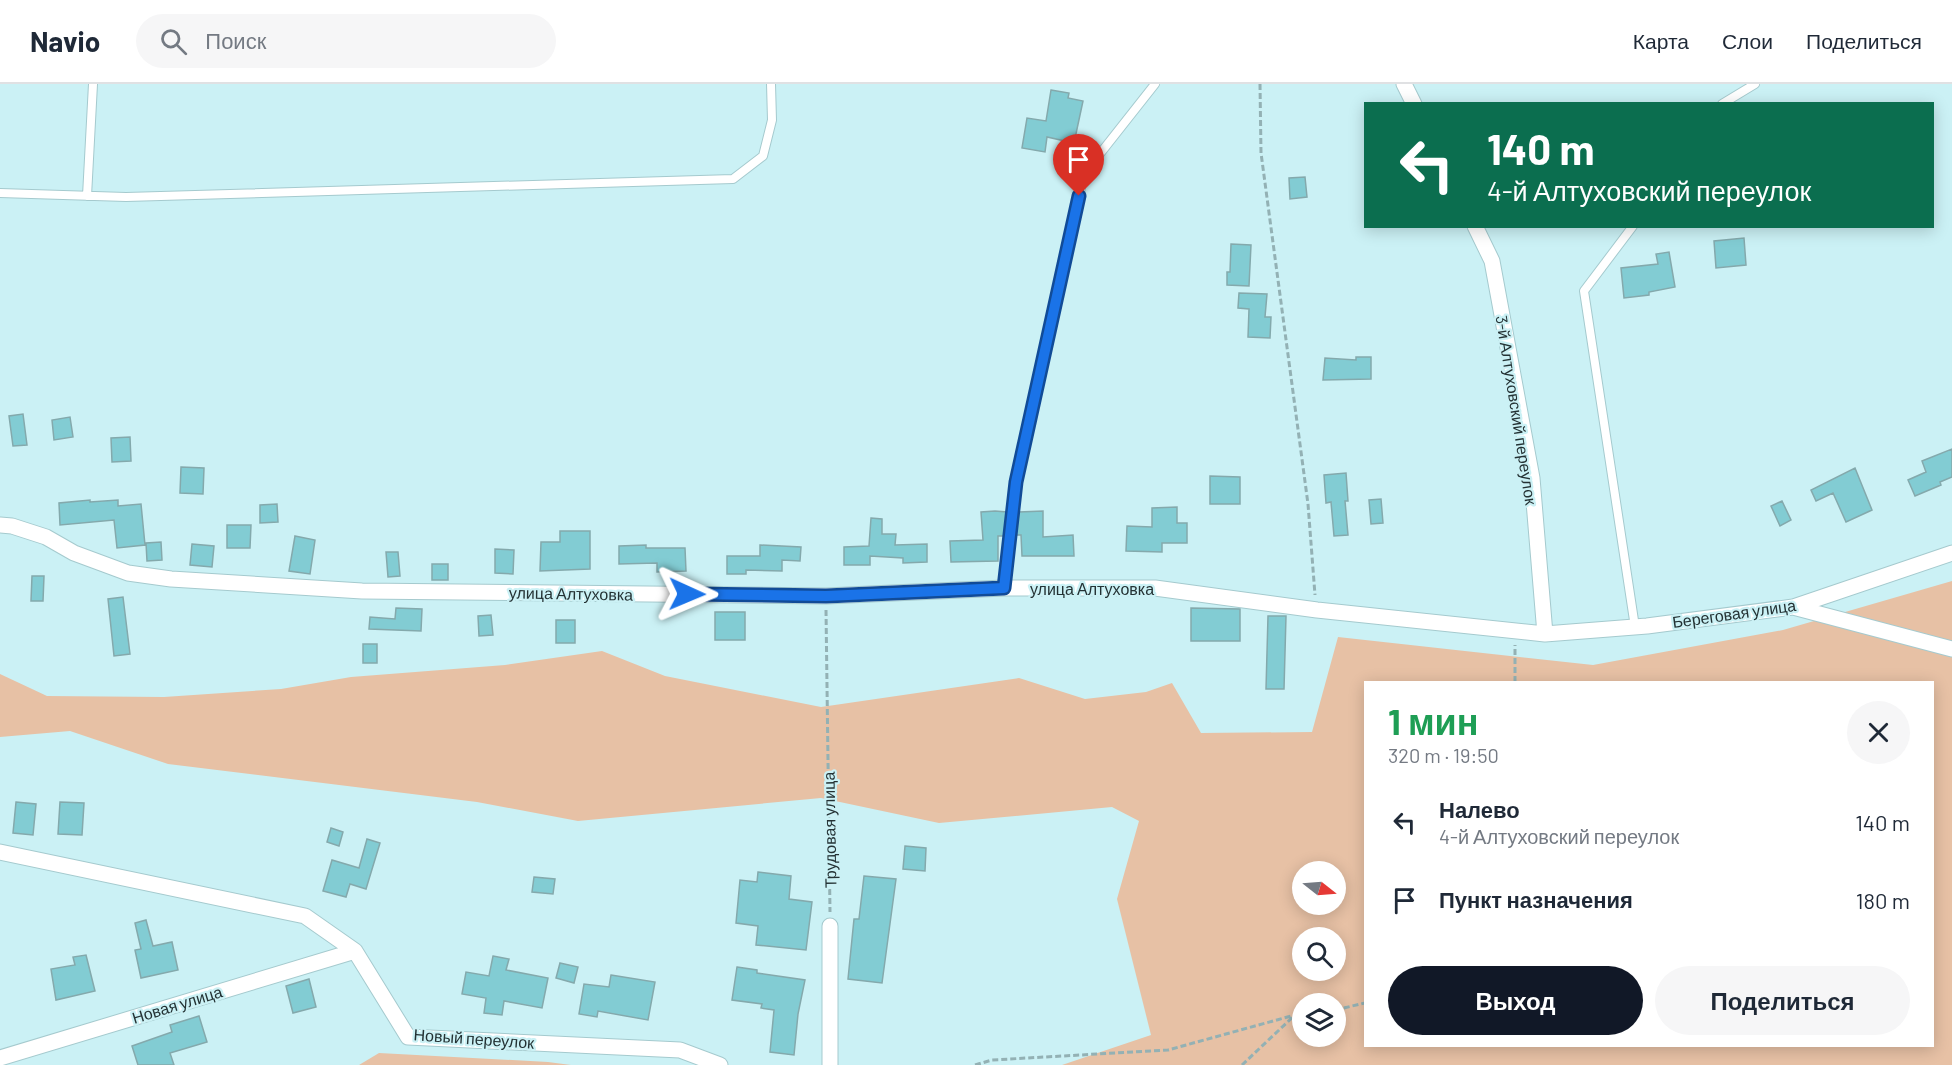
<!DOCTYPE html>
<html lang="ru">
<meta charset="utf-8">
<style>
:root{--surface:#fff;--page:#f6f6f7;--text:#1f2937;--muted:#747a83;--line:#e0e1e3;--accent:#111827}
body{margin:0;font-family:Barlow,sans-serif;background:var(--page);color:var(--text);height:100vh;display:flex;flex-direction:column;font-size:22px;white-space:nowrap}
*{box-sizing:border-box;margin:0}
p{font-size:20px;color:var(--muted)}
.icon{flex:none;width:33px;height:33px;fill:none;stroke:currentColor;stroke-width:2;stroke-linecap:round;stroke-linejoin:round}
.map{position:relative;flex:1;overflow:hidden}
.panel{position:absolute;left:1364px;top:597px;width:570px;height:366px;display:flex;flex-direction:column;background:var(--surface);border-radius:0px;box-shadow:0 3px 15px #0003}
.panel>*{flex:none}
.top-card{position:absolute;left:1364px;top:18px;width:570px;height:126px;border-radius:0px;box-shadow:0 3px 15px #0003;background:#0b6e4f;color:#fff;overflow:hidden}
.needle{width:39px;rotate:107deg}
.controls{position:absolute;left:1292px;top:777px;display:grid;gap:12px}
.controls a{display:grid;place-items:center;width:54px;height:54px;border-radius:50%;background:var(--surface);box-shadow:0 3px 15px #0003;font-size:30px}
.pin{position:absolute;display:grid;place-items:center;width:51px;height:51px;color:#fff;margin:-62px -26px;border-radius:50% 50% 50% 0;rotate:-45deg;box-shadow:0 0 6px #0007}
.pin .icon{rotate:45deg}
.me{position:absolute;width:66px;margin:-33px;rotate:91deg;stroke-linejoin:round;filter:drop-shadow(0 0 4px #0008)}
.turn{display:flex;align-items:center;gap:21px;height:126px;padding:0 24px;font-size:27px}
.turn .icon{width:78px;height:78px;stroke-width:2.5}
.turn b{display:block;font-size:42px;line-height:51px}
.round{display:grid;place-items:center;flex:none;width:63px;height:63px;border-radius:32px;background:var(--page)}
.head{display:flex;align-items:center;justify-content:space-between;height:102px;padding:0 24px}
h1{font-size:36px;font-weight:700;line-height:45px;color:#1e9e55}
.primary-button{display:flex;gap:12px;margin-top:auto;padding:12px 24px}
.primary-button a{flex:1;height:69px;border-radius:36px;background:var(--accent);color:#fff;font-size:24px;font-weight:700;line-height:69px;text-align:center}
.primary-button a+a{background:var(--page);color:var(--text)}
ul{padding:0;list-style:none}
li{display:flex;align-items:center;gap:18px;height:78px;padding:0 24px}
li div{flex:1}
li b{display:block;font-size:22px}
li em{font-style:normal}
header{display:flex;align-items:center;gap:36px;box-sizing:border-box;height:84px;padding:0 30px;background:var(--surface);border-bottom:2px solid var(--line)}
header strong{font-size:28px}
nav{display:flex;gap:33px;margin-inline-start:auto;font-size:21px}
.search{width:420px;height:54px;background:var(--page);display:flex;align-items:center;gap:15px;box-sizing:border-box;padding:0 21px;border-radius:33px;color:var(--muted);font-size:22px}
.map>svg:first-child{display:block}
.green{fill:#e7c1a5;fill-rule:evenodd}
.building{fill:#82ccd3;stroke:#84a9ac;stroke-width:1.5}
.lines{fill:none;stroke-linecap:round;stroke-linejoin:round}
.lane-casing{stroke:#a5cace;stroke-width:10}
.street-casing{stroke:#a5cace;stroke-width:17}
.path{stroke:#93b1b4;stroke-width:3;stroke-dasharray:6 3;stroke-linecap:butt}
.lane{stroke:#fff;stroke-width:8}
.street{stroke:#fff;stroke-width:15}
.route-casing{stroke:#114b97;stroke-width:15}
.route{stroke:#1a73e8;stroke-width:10}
.labels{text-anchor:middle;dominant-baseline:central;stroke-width:4.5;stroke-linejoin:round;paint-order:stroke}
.street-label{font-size:16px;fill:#243234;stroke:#cbf1f5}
</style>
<header>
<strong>Navio</strong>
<div class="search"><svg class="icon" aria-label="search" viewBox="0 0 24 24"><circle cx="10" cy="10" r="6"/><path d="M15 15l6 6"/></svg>Поиск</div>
<nav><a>Карта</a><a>Слои</a><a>Поделиться</a></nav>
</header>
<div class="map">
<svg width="1952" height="981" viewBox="0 0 1952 981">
<rect width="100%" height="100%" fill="#cbf1f5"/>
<path class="green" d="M1952,497V981H1062L1151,951L1117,815L1139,737L1112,723L939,739L821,714L578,737L477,718L168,680L70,647L0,653V590L47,612L164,613L281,605L351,593L505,581L602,567L665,592L821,623L1019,594L1085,615L1146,608L1172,599L1201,649L1312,648L1338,553L1593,581L1783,546ZM1365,598H1932V962H1365ZM1302,788H1335V820H1302ZM1302,854H1335V886H1302ZM1302,920H1335V952H1302Z
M379,969L548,978L571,981H359Z"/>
<path class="building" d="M1051,6L1069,9L1068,14L1083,17L1074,59L1047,53L1045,68L1022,64L1027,34L1046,37Z
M1305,93L1307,113L1290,115L1289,94Z
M1744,154L1746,181L1716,184L1714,157Z
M1231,160L1251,161L1249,202L1227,201V188H1230Z
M1669,168L1675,203L1649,208V211L1624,214L1621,184L1658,180L1656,170Z
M1239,209L1267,210L1265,233H1271L1270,254L1248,253L1249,225L1238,224Z
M1356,273H1371V295L1323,296L1325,274L1356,276Z
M23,330L27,361L13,362L9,332Z
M70,333L73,353L54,356L52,336Z
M130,353L131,377L112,378L111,354Z
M1952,365V393L1940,398L1941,401L1915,412L1908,396L1926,388L1922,377Z
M181,383L204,384L203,410L180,409Z
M1855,384L1872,426L1846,438L1833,409L1816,417L1811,406Z
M1346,389L1348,417H1345L1348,451L1334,452L1331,418L1326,419L1324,391Z
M1210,392L1240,393V420H1210Z
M1381,415L1383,439L1371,440L1369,416Z
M90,416V418L118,416V422L141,420L145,461L117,464L114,436L60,441L59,419Z
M1782,417L1791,436L1780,442L1771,422Z
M277,420L278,438L260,439V421Z
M1177,423V439H1187V459H1162V468L1126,467L1127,442L1152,443V424Z
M995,427L1007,428L1004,452H998V477L951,478L950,457L983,456L981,428Z
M1043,427V453L1073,451L1074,472H1022L1021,451H1016L1019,428Z
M871,434L882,435V450H896L895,461L927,460V478L903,479V474L870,472V481H844V463L869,462Z
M227,441H251L250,464H227Z
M560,447H590V485L540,487L541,458H560Z
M295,452L315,456L310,490L289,487Z
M161,458L162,476L147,477L146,459Z
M192,460L214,462L212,483L190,481Z
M646,461V464H685L686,487L657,488V479L619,480V462Z
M760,461L801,463L800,477L782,476V487L746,486V490H727V472H760Z
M495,465L514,466L513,490L495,489Z
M386,468H398L400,492L388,493Z
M432,480H448V496H432Z
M32,492H44L43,517H31Z
M123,513L130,570L114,572L108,515Z
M396,524L422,525L421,547L369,545L370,533L395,535Z
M1191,524L1240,525V557H1191Z
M715,528H745V556H715Z
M491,531L493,551L479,552L478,532Z
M1268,532H1286L1284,605H1266Z
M556,536H575V559H556Z
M363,560H377V579H363Z
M16,718L36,720L33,751L13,749Z
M60,718L84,719L82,751L58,750Z
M331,744L343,748L339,762L327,758Z
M367,755L380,759L366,805L350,800L346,813L323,807L332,776L359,784Z
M905,762L926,764L925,787L903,785Z
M758,788L791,792L789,815L812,818L806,866L756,861L758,842L736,839L740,796L757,798Z
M864,792L896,795L882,899L848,895L854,835H859Z
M534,793L555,795L553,810L532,808Z
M146,836L153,862L172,858L178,886L141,894L135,866L141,865L135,839Z
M86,871L95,907L56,916L51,885L75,881L73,873Z
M493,872L509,875L506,886L548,894L542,924L504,917L502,931L484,929L486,914L462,910L466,888L489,892Z
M560,879L578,883L574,899L556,894Z
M737,883L757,886V889L805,896L798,930L794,971L770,968L774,926L761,924L762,920L732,916Z
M611,891L655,898L648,936L598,927L597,933L579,930L584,900L609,903Z
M309,895L316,923L293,929L286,902Z
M199,932L207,958L170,969L174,981H138L132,962L172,948L170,941Z"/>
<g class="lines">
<defs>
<path id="lane" d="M1722,20L1755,0
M0,109L126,113L733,95L763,72L772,36L771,0
M87,112L93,0
M1633,142L1584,207L1635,543
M1004,504L1016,398L1084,90L1155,0"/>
<path id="street" d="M1404,0L1414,20
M1475,142L1492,177L1532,394L1545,550
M0,441L12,442L46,453L74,469L128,489L171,495L362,507L826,512L1004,504H1155L1317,526L1545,550L1647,542L1793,523L1952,469
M1793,523L1952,565
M0,768L305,832L355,867L408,953L680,966L720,981
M0,974L355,867
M830,981V842"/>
</defs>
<use href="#lane" class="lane-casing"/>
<use href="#street" class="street-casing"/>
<path class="path" d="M1260,0L1261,69L1308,420L1315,511
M826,526L830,828
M1515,598V561
M1335,926L1365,919
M975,981L992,976L1168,966L1302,929
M1242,981L1296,930"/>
<use href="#lane" class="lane"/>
<use href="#street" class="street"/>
</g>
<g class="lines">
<defs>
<path id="route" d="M687,510L826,512L1004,504L1016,398L1079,112"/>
</defs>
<use href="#route" class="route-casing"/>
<use href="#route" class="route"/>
</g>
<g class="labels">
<g class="street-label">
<text transform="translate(1517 326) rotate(81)">3-й Алтуховский переулок</text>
<text x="1092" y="504">улица Алтуховка</text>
<text transform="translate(571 509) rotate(1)">улица Алтуховка</text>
<text transform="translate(1734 529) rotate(-8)">Береговая улица</text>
<text transform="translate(829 746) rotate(-91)">Трудовая улица</text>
<text transform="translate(177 920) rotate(-17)">Новая улица</text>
<text transform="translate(474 954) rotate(4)">Новый переулок</text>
</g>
</g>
</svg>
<div class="controls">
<a><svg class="needle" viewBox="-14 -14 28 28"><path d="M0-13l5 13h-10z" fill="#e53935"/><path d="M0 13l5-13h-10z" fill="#747a83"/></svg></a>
<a><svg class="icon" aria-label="search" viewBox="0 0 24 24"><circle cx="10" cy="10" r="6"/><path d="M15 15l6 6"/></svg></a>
<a><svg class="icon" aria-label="layers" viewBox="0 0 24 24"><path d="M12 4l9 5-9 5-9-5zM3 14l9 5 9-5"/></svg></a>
</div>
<div class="pin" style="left:1079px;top:112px;background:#d93025"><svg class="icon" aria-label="arrive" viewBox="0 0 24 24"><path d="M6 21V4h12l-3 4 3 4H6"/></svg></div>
<svg class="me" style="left:687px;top:510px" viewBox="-20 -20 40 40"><path d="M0-17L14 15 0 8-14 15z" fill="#1a73e8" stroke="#fff" stroke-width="4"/></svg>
<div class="top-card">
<div class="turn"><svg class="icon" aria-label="left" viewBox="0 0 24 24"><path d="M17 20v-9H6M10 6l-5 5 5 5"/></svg><div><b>140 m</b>4-й Алтуховский переулок</div></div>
</div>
<section class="panel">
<div class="head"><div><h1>1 мин</h1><p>320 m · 19:50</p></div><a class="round"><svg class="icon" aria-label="close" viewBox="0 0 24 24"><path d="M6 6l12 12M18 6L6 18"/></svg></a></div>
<ul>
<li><svg class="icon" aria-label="left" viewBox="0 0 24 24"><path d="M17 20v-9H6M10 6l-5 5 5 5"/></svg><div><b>Налево</b><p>4-й Алтуховский переулок</p></div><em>140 m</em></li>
<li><svg class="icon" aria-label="arrive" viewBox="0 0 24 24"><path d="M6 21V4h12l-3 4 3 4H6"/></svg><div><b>Пункт назначения</b></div><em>180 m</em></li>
</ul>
<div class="primary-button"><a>Выход</a><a>Поделиться</a></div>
</section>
</div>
